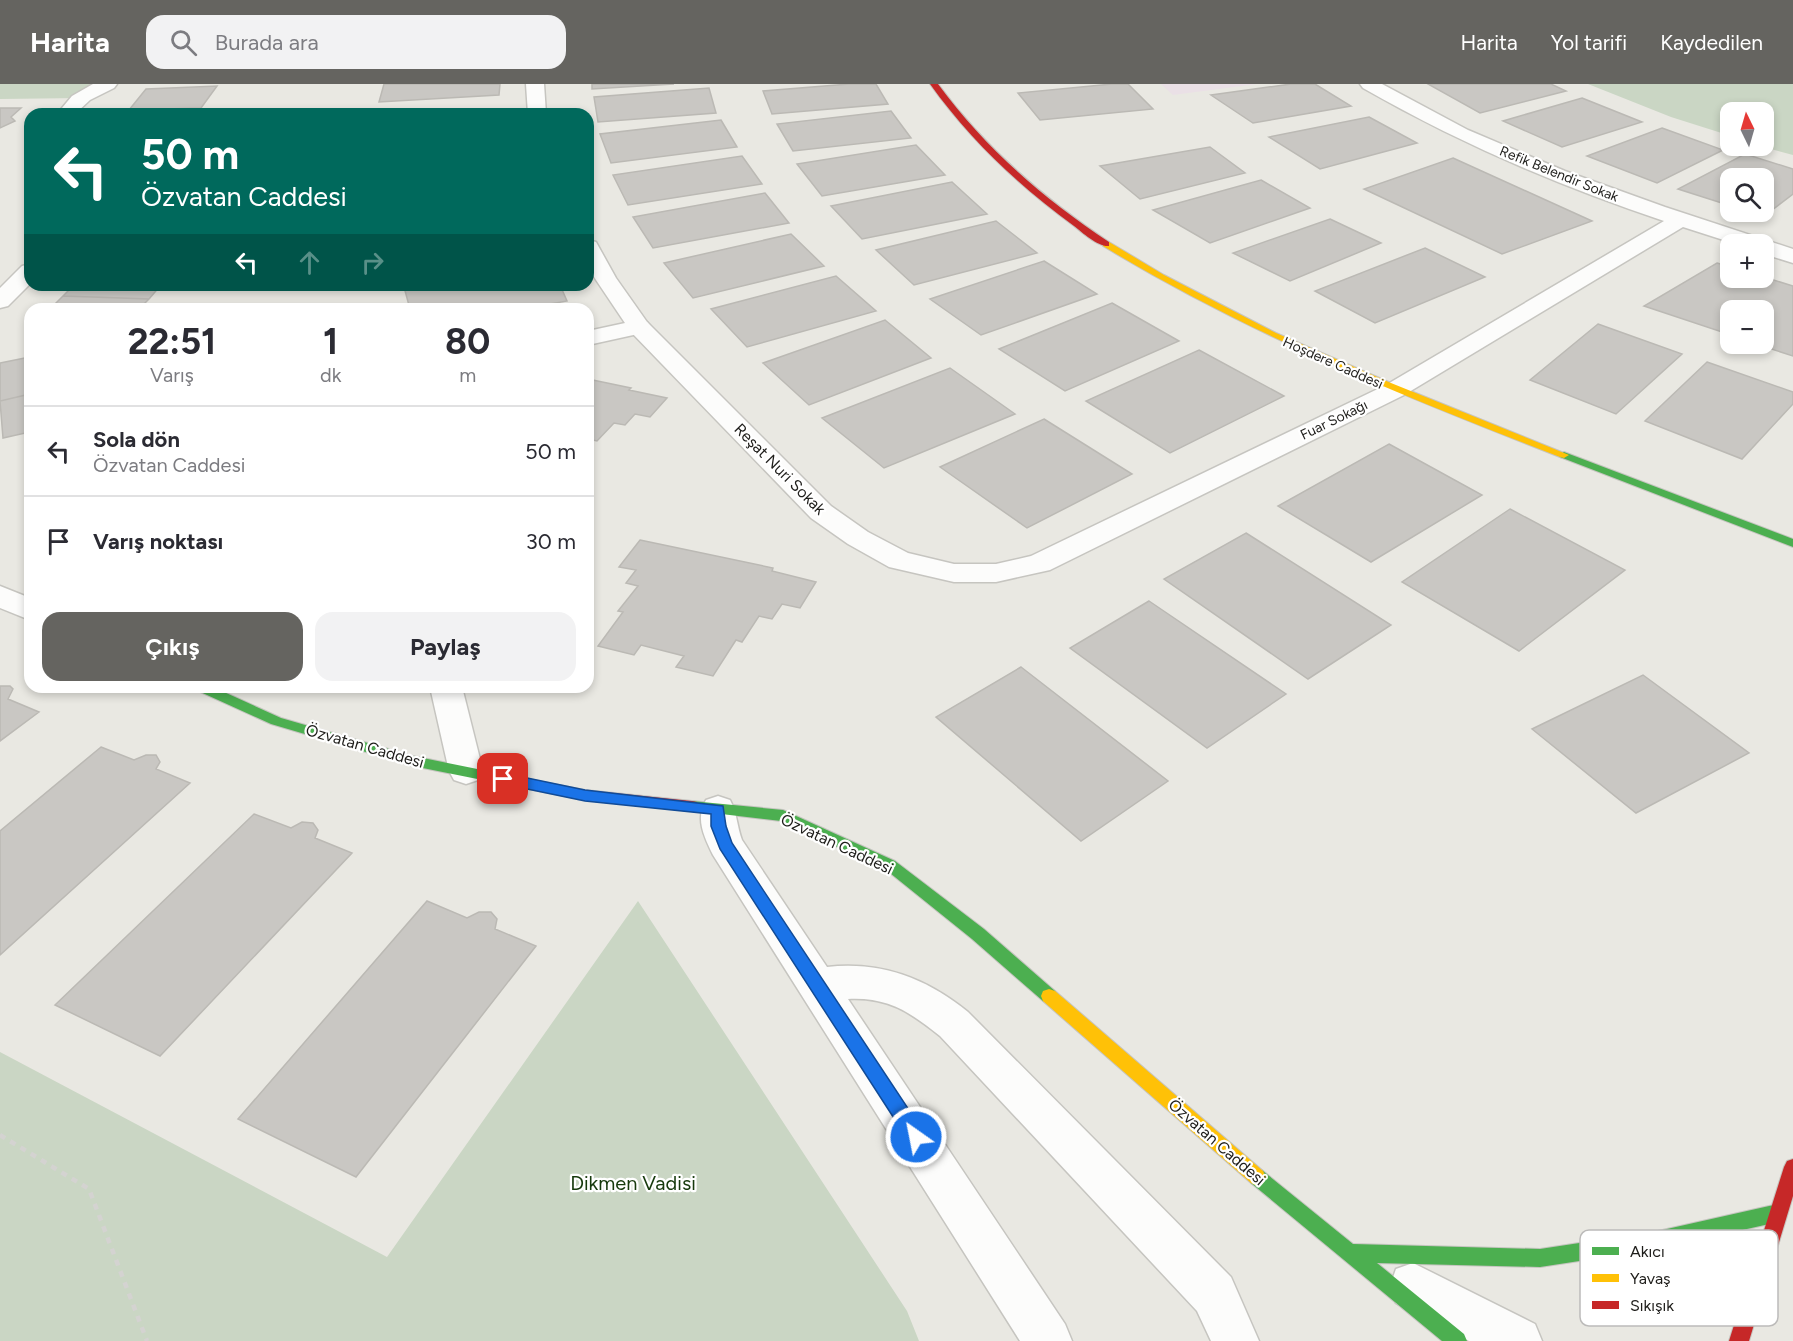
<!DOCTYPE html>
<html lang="tr">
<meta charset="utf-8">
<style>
:root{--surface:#fff;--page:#f2f2f3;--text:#2b2b33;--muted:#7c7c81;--line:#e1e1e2;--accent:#656460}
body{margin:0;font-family:Figtree,sans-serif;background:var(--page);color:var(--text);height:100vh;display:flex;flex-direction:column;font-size:22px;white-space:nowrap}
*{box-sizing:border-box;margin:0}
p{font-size:20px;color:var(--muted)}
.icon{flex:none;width:33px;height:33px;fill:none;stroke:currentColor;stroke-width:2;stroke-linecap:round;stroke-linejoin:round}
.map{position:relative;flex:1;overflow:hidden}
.details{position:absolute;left:24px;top:219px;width:570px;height:390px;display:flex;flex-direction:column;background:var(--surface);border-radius:18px;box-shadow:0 3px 9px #0003}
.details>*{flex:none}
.banner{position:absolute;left:24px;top:24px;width:570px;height:183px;border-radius:18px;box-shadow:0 3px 9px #0003;background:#00695c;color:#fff;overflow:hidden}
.needle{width:39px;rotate:355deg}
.tools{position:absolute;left:1720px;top:18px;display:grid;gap:12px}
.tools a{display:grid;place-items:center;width:54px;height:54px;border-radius:12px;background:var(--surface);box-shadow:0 3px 9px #0003;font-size:30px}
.pin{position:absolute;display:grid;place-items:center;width:51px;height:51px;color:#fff;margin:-26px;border-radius:12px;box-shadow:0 3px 9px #0006}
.me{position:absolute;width:66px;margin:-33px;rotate:327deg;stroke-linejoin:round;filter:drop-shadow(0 0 4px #0008)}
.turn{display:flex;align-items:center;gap:21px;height:126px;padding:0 18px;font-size:27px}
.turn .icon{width:78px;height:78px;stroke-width:2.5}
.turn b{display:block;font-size:42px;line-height:51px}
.lanes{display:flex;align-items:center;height:57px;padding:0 18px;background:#0003;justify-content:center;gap:30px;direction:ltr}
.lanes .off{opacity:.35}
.eta{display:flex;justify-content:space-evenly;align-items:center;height:102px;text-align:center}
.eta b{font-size:36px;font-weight:700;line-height:42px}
.button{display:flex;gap:12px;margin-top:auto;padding:12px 18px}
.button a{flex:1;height:69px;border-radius:18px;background:var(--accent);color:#fff;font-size:24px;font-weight:700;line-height:69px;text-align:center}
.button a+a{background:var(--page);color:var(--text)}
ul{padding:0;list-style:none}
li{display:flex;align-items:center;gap:18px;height:90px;padding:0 18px;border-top:2px solid var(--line)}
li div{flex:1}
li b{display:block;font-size:22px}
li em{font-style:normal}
header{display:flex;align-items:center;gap:36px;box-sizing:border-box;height:84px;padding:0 30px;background:var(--accent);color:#fff}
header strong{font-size:28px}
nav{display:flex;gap:33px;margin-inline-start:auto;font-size:21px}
.search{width:420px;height:54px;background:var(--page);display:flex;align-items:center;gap:15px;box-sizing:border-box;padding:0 21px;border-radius:18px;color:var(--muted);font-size:22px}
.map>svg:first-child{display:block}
.education{fill:#eae0e6}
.green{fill:#cad6c4}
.building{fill:#c9c7c3;stroke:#bbb9b4;stroke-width:1.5}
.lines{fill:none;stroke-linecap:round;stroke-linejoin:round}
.lane-casing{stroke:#c6c5c0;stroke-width:3}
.street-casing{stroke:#c6c5c0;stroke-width:3}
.fast-casing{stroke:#c6c5c0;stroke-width:2}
.slow-casing{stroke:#c6c5c0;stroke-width:2}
.jam-casing{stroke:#c6c5c0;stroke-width:2}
.path{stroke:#d4d3d1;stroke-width:4.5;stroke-dasharray:6 6;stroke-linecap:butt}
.lane{fill:#fcfcfb;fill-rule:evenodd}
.street{fill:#fcfcfb;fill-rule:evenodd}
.fast{fill:#4caf50;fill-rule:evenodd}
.slow{fill:#ffc107;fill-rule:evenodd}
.jam{fill:#c62828;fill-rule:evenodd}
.route{fill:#1a73e8;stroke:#114b97;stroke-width:1.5}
.labels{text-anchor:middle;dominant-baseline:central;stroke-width:4.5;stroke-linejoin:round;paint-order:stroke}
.far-street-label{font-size:14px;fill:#1e1d1a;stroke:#fff}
.street-label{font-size:16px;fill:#1e1d1a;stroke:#fff}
.near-park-label{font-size:20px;fill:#16390c;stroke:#fff}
.key{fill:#fff;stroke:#bcbbba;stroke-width:1.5}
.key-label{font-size:16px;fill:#1e1d1a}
</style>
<header>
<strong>Harita</strong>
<div class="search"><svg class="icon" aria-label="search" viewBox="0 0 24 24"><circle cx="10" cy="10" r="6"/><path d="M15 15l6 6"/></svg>Burada ara</div>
<nav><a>Harita</a><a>Yol tarifi</a><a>Kaydedilen</a></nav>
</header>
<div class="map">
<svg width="1793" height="1257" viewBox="0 0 1793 1257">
<rect width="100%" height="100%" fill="#e9e8e2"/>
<path class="education" d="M1161,0H1257L1173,11Z"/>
<path class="green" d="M0,0H108L82,14L0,15Z
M1588,0H1793V71L1760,62H1764V28H1731V52L1671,33Z
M638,817L907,1227L919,1257H0V968L387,1173Z"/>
<path class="building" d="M384,0H500L499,11L379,18Z
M592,0H674L592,5Z
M849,0H876L888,20L772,30L763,7Z
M1112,0H1128L1153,25L1040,36L1018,9Z
M1291,0H1315L1351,22L1253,39L1211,11Z
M1428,0H1551L1566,7L1480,29Z
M217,2L201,24L129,26L146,5Z
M709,4L716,29L598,38L594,13Z
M1582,14L1642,38L1562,63L1503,37Z
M0,24H21L11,33L15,37L0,44Z
M201,24L197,30H126L129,26Z
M891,27L911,54L793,67L777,40Z
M1369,33L1417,59L1320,85L1269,53Z
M721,36L737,63L611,79L600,50Z
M1662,44L1723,66L1657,99L1587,72Z
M916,61L945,91L822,112L797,80Z
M1210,63L1245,89L1140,115L1100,82Z
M1745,70L1793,85V110L1763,133L1746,128H1764V94H1731V122L1678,105Z
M742,72L762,100L628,121L613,91Z
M1453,74L1592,137L1502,170L1364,105Z
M1261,96L1310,124L1210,159L1153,126Z
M952,98L987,130L862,155L831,122Z
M765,109L789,139L653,164L633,133Z
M1330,135L1381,159L1290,197L1233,169Z
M996,137L1037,169L914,201L876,166Z
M791,150L824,182L693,214L664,179Z
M1425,164L1485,193L1375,239L1315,207Z
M1044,177L1097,210L981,251L930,215Z
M1717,179L1731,183V194L1764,193L1793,202V272L1756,260H1764V226H1731V251L1644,222Z
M836,192L876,227L747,263L711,225Z
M74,201H161L149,215L63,212Z
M417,201H560L567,217L522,225H410L404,203Z
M63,212L149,215L139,225H50Z
M1112,219L1179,257L1065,307L999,265Z
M885,236L931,274L809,321L763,279Z
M1598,240L1682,270L1616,330L1530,296Z
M1199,266L1284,312L1170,369L1086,317Z
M30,273V310L0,317V279Z
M1707,278L1793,308V320L1742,375L1645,337Z
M950,284L1015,330L884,384L822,334Z
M588,295L631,304L629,306L667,314L650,333L635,330L625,341L614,339L597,357L593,356L588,361Z
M30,310V348L3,354L0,317Z
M1044,335L1132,390L1027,444L940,383Z
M1389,360L1482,411L1371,478L1278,422Z
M1510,425L1625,486L1519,567L1402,498Z
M1246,449L1391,541L1308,595L1164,495Z
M640,456L773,484L772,487L816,498L800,524L782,520L772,535L759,532L742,558L736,556L713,592L676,583L684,572L641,561L634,571L598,562L623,528L618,527L638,502L626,499L636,486L619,483Z
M1149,517L1286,610L1207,664L1070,564Z
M1021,583L1168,697L1081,757L936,633Z
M1643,591L1749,669L1636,729L1532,645Z
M0,602H10L13,605L8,615L39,628L0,657Z
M101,663L134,676L146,671H156L160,678L156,685L190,699L0,871V747Z
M254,730L291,744L302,738L313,739L318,746L315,754L352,769L160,972L55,921Z
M427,817L467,834L479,828H491L497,835L495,845L536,862L356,1093L238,1035Z"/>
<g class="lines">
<defs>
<path id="lane" d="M639,236L647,238L651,243L647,248L588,261V247Z
M430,603H462L483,687L478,696L466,700L454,696L449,687Z
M718,712L730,716C737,728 737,743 742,756L827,883C881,877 926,894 968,928L1231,1193L1259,1257H1211L1197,1227L940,952C910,928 888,913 848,915L1065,1240L1072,1257H1020L713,771C704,753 695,734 706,716Z"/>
<path id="street" d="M93,0H117L114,4L90,16L75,30H57L72,12Z
M526,0H544L546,30H528Z
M1360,0H1382L1468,46L1565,87L1665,123L1793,165V179L1764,170V160H1736L1683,143L1404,311L1050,486L996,498H954L889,483L848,460L811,434L631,248L588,184V156L596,158L616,194L647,238L831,422L868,448L908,469L954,480H996L1031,472L1386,301L1664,137C1559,102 1459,59 1363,4Z
M30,180V200L8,222L0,224V204L22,182Z
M0,502L30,514V536L0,524Z
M1413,1179L1535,1240L1542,1257H1469L1396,1219L1390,1202L1396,1185Z"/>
<path id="fast" d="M1564,368L1793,455V463L1560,373L1559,371Z
M194,603H213L281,634L413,672L502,690L507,691L509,695L507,699L502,700L413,682L271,640L196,606Z
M692,717L783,726L895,777L984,845L1055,907L1057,912L1055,917L1049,919L1043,917L972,855L885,785L781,737L687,726L685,722L687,718Z
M1257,1084L1263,1087L1353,1160L1540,1165L1658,1147L1778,1120L1785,1123L1787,1129L1785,1135L1778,1138L1658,1165L1540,1183L1377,1179L1464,1250L1467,1257H1442L1251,1099L1248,1093L1251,1087Z"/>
<path id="slow" d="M1103,158H1109L1164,191L1276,249L1391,299L1569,371L1564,374L1560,373C1401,311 1250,251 1103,162Z
M1049,905L1055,907L1263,1087L1266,1093L1263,1099L1257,1102L1251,1099L1043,917L1041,912L1043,907Z"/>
<path id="jam" d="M930,0H938C985,64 1043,114 1109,158V162C1098,163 1083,149 1074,142C1019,102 970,56 930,0Z
M502,690L585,706L692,717L697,718L699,722L697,726L692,727L585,716L497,699L495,695L497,691Z
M1793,1075V1112L1749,1257H1729L1784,1083L1787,1077Z"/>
</defs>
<use href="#lane" class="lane-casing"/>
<use href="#street" class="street-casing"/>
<use href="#fast" class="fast-casing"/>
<use href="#slow" class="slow-casing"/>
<use href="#jam" class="jam-casing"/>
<path class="path" d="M0,1051L89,1105L147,1257"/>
<use href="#lane" class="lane"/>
<use href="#street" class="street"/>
<use href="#fast" class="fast"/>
<use href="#slow" class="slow"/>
<use href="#jam" class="jam"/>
</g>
<path class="route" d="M503,689L585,706L723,722L726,742L732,759L923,1047L925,1053L923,1059L916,1061L910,1059L720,765L711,742V730L585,717L498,699L496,695Z"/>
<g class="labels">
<g class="far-street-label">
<text transform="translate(1559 90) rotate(22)">Refik Belendir Sokak</text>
<text transform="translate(1333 279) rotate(24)">Hoşdere Caddesi</text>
<text transform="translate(1334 336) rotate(-26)">Fuar Sokağı</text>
</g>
<g class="street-label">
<text transform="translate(780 385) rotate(45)">Reşat Nuri Sokak</text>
<text transform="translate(365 662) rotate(16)">Özvatan Caddesi</text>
<text transform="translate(837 760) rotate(25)">Özvatan Caddesi</text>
<text transform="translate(1217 1058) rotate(41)">Özvatan Caddesi</text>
</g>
<g class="near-park-label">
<text x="633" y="1099">Dikmen Vadisi</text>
</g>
</g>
<rect x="1580" y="1146" width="198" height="96" rx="9" class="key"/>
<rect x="1592" y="1163" width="27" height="8" fill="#4caf50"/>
<rect x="1592" y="1190" width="27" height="8" fill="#ffc107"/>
<rect x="1592" y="1217" width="27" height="8" fill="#c62828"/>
<g class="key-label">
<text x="1630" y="1173">Akıcı</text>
<text x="1630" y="1200">Yavaş</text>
<text x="1630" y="1227">Sıkışık</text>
</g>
</svg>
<div class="tools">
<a><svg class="needle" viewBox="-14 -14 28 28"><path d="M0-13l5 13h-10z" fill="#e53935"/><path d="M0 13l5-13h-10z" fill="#7c7c81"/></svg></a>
<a><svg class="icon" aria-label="search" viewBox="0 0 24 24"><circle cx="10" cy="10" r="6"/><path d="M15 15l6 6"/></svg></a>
<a>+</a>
<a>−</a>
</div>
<div class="pin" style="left:503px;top:695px;background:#d93025"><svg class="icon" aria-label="arrive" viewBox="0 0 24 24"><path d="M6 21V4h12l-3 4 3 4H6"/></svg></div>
<svg class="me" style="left:916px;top:1053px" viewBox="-20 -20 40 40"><circle r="17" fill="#1a73e8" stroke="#fff" stroke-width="3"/><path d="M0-11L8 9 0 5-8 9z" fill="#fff"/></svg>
<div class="banner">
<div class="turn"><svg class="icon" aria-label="left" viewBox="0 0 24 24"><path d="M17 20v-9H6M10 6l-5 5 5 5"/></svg><div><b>50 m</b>Özvatan Caddesi</div></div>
<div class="lanes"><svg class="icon" aria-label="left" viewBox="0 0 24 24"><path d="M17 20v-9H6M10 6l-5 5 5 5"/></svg><svg class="icon off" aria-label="ahead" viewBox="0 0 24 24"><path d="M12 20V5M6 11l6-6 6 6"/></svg><svg class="icon off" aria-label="right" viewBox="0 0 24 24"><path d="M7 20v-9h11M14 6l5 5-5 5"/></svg></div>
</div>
<section class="details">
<div class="eta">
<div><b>22:51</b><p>Varış</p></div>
<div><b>1</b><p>dk</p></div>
<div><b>80</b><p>m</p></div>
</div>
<ul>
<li><svg class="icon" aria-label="left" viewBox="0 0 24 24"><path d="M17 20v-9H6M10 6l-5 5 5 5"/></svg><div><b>Sola dön</b><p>Özvatan Caddesi</p></div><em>50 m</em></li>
<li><svg class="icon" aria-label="arrive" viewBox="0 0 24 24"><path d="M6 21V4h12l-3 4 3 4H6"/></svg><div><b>Varış noktası</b></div><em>30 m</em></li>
</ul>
<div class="button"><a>Çıkış</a><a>Paylaş</a></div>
</section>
</div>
